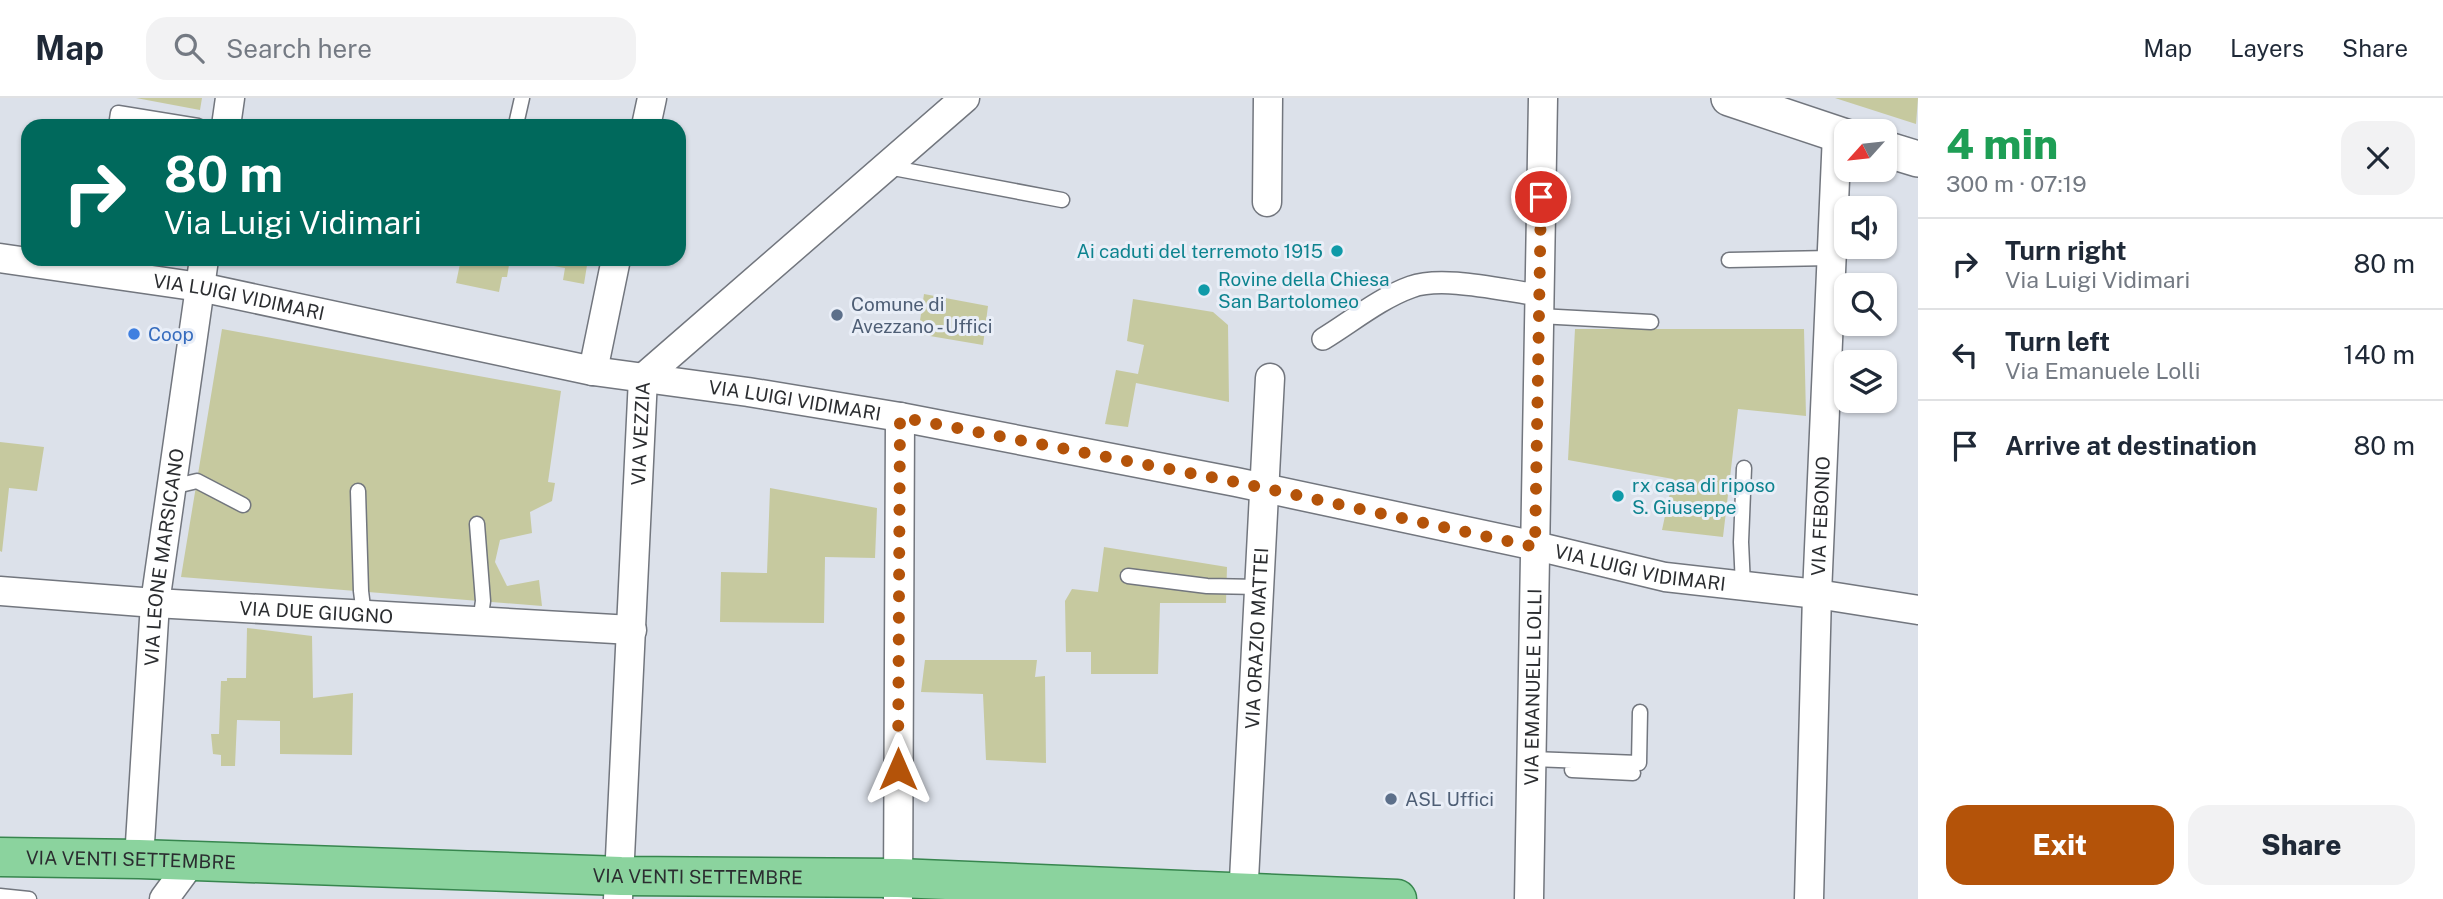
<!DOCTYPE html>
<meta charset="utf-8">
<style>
:root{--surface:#fff;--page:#f2f2f3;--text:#1f2937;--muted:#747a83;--line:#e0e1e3;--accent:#b45309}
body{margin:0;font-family:"Public Sans",sans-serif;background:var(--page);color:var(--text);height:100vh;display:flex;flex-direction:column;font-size:26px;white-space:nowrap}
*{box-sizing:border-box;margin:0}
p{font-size:23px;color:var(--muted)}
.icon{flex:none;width:38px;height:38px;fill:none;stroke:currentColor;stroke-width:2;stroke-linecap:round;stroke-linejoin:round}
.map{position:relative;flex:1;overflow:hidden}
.drawer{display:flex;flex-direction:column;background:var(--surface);width:525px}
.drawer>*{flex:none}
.guide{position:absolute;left:21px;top:21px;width:665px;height:147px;border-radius:21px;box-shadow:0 2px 5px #0004;background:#00695c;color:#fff;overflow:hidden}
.needle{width:46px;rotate:243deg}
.buttons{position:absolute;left:1834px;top:21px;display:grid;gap:14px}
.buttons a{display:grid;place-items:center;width:63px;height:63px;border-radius:14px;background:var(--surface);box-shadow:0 2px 5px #0004;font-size:35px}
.pin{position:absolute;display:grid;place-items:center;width:60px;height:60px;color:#fff;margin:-30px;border:4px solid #fff;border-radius:50%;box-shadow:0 2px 7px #0007}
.me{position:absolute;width:77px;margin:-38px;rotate:0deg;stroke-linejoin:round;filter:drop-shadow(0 0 5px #0008)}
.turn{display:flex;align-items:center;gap:24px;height:147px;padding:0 28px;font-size:32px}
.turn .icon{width:91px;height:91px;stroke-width:2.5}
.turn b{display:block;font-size:49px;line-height:60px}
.round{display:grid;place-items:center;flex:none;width:74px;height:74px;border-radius:21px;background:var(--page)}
.head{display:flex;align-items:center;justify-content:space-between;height:119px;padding:0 28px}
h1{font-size:42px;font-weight:800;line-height:52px;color:#1e9e55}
.primary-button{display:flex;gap:14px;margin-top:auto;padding:14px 28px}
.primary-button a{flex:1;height:80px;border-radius:21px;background:var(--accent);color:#fff;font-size:28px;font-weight:800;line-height:80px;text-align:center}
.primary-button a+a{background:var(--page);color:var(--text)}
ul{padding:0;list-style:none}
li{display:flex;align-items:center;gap:21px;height:91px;padding:0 28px;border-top:2px solid var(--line)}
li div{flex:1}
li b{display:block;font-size:26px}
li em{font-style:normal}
header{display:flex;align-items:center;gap:42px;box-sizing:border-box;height:98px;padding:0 35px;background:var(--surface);border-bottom:2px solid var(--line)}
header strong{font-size:33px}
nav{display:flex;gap:38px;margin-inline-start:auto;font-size:24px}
.search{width:490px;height:63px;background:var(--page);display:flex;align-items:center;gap:18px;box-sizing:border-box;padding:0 24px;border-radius:21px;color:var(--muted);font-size:26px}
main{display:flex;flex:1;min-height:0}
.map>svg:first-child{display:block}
.green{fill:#c6c99f}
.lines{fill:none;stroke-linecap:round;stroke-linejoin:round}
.service-casing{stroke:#72767e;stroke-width:17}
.pedestrian-casing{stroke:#72767e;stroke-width:24}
.minor-casing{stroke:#72767e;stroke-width:31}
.tertiary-casing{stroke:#72767e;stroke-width:38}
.primary-casing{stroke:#37864e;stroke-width:41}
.service{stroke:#fff;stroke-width:14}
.pedestrian{stroke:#fff;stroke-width:21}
.minor{stroke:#fff;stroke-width:28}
.tertiary{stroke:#fff;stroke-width:35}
.primary{stroke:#8bd39e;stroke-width:38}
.route{stroke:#b45309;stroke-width:12;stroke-dasharray:0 21.6}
.culture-dot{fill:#0f9aa8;stroke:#e9eef7;stroke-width:2.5}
.service-dot{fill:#5c6f8a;stroke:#e9eef7;stroke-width:2.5}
.shop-dot{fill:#3f7fe0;stroke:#e9eef7;stroke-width:2.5}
.labels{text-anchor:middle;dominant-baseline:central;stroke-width:6;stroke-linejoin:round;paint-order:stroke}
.culture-label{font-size:19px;fill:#0d838f;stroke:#e9eef7;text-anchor:start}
.street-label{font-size:19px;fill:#2b2d30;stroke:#e9eef7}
.service-label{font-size:19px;fill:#4e5e75;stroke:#e9eef7;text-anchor:start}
.shop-label{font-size:19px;fill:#366cbe;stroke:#e9eef7;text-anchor:start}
</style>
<header>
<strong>Map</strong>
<div class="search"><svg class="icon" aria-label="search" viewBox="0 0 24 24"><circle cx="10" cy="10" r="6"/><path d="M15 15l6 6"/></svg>Search here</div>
<nav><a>Map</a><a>Layers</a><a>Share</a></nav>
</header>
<main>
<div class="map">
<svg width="1918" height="801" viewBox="0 0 1918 801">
<rect width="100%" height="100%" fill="#dce1ea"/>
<path class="green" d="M136,0H202L200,12Z
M1835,0H1918L1916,26Z
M461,161H510L507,179H502L499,194L456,185Z
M515,161H588L584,186L563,182L565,170Z
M924,196L988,208L983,247L918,236Z
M1133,201L1213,214L1228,227L1229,304L1136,285L1128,329L1105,326L1116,272L1138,276L1144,247L1127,243Z
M222,231L561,293L548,384L555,385L552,403L530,414L532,435L500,442L495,464L507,488L539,482L542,508L181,479Z
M1575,231H1804L1806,318L1738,311L1723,439L1662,432L1673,381L1568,362Z
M0,344L44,349L37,393L9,390L2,454L0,453Z
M770,390L877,410L875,460L825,459L824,525L720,524L721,474L767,475Z
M1104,449L1227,469L1226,505H1160L1158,576H1091V554H1066L1065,503L1072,491L1098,494Z
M247,530L312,538L313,600L353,595L352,657L280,656V623L237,622L235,668H221V657L213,656L211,636H219L221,583H227V580H246Z
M925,562H1037L1035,579L1045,578L1046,665L986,662L983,596L921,594Z"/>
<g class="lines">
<defs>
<path id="service" d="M517,22L522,0
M116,28L118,15L198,28
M888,69L1062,102
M1729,162L1831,160
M1539,218L1651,224
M172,389L197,383L243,407
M358,393L361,493L364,517
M477,426L483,503L480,524
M1128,478L1207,488L1259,489
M1743,488L1741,444L1744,370
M1532,661L1639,665L1640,614
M1572,672L1633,675
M0,798L29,801"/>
<path id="pedestrian" d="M1323,241C1351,224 1380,200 1411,189C1443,177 1505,193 1540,197"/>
<g id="minor">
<path d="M226,28L230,0"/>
<path d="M646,28L652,0"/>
<path d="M1267,104L1268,0"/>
<path id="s1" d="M0,160L200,189L593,273L748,294L900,319L1236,384L1536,448L1665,479L1817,496L1918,512"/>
<path d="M593,273L616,161"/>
<path id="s2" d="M0,493L155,505L632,532"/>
<path id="s3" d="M139,761L155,505L204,161"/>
<path d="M164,801L192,763"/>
<path id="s4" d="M618,801L643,280L965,0"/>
<path d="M898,801L900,319"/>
<path id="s5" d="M1243,801L1270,280"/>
<path id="s6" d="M1529,801L1543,0"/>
<path id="s7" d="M1809,801L1817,496L1837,36"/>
</g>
<path id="tertiary" d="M1729,0L1846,39
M1885,51L1918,61"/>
<g id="primary">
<path id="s8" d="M0,759L139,761L621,778L898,780L1397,801"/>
</g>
</defs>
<use href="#service" class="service-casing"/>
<use href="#pedestrian" class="pedestrian-casing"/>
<use href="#minor" class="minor-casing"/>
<use href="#tertiary" class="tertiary-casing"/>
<use href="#primary" class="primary-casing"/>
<use href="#service" class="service"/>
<use href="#pedestrian" class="pedestrian"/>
<use href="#minor" class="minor"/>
<use href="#tertiary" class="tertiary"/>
<use href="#primary" class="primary"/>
</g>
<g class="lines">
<path class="route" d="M898,671L900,319L1236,384L1535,449L1541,99"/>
</g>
<g class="culture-dot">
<circle cx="1337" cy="153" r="7"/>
<circle cx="1204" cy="192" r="7"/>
<circle cx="1618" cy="398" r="7"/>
</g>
<g class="service-dot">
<circle cx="837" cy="217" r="7"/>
<circle cx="1391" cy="701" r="7"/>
</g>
<circle class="shop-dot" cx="134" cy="236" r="7"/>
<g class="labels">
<g class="culture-label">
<text x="1323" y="153" text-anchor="end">Ai caduti del terremoto 1915</text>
<text x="1218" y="181">Rovine della Chiesa<tspan x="1218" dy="22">San Bartolomeo</tspan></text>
<text x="1632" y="387">rx casa di riposo<tspan x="1632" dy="22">S. Giuseppe</tspan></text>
</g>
<g class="street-label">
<text stroke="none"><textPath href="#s1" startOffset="242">VIA LUIGI VIDIMARI</textPath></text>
<text stroke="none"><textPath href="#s1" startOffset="808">VIA LUIGI VIDIMARI</textPath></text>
<text stroke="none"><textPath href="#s4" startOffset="466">VIA VEZZIA</textPath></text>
<text stroke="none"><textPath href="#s7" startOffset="383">VIA FEBONIO</textPath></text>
<text stroke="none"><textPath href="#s3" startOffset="303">VIA LEONE MARSICANO</textPath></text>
<text stroke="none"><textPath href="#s1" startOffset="1670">VIA LUIGI VIDIMARI</textPath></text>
<text stroke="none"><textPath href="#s2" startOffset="317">VIA DUE GIUGNO</textPath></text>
<text stroke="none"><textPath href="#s5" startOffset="261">VIA ORAZIO MATTEI</textPath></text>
<text stroke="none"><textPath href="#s6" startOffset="212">VIA EMANUELE LOLLI</textPath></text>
<text stroke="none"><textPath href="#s8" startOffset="131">VIA VENTI SETTEMBRE</textPath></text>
<text stroke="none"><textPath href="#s8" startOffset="698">VIA VENTI SETTEMBRE</textPath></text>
</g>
<g class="service-label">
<text x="851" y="206">Comune di<tspan x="851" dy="22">Avezzano - Uffici</tspan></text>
<text x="1405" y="701">ASL Uffici</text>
</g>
<g class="shop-label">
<text x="148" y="236">Coop</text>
</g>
</g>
</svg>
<div class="buttons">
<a><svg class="needle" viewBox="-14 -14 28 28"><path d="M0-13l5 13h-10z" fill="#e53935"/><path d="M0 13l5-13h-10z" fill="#747a83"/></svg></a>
<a><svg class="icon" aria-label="sound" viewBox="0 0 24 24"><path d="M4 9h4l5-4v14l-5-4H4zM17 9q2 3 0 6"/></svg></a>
<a><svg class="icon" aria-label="search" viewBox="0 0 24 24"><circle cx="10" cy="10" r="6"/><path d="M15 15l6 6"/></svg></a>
<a><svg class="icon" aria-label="layers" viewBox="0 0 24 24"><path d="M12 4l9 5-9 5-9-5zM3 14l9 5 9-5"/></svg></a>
</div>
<div class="pin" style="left:1541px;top:99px;background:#d93025"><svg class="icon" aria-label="arrive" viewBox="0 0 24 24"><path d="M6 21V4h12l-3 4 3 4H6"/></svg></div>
<svg class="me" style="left:898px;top:671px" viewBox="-20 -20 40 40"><path d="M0-17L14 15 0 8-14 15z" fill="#b45309" stroke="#fff" stroke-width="4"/></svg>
<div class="guide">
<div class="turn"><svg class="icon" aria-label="right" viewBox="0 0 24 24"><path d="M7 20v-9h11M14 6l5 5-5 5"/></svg><div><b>80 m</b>Via Luigi Vidimari</div></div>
</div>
</div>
<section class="drawer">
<div class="head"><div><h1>4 min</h1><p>300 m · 07:19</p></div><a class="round"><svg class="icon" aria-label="close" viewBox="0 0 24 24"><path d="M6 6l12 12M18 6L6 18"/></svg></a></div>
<ul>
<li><svg class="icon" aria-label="right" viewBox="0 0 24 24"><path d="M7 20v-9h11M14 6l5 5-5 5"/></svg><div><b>Turn right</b><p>Via Luigi Vidimari</p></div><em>80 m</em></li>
<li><svg class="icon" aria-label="left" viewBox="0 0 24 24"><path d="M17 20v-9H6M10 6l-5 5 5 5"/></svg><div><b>Turn left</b><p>Via Emanuele Lolli</p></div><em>140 m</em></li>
<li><svg class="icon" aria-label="arrive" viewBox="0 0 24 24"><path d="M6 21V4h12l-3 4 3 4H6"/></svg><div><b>Arrive at destination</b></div><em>80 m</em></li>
</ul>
<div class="primary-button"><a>Exit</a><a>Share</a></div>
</section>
</main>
